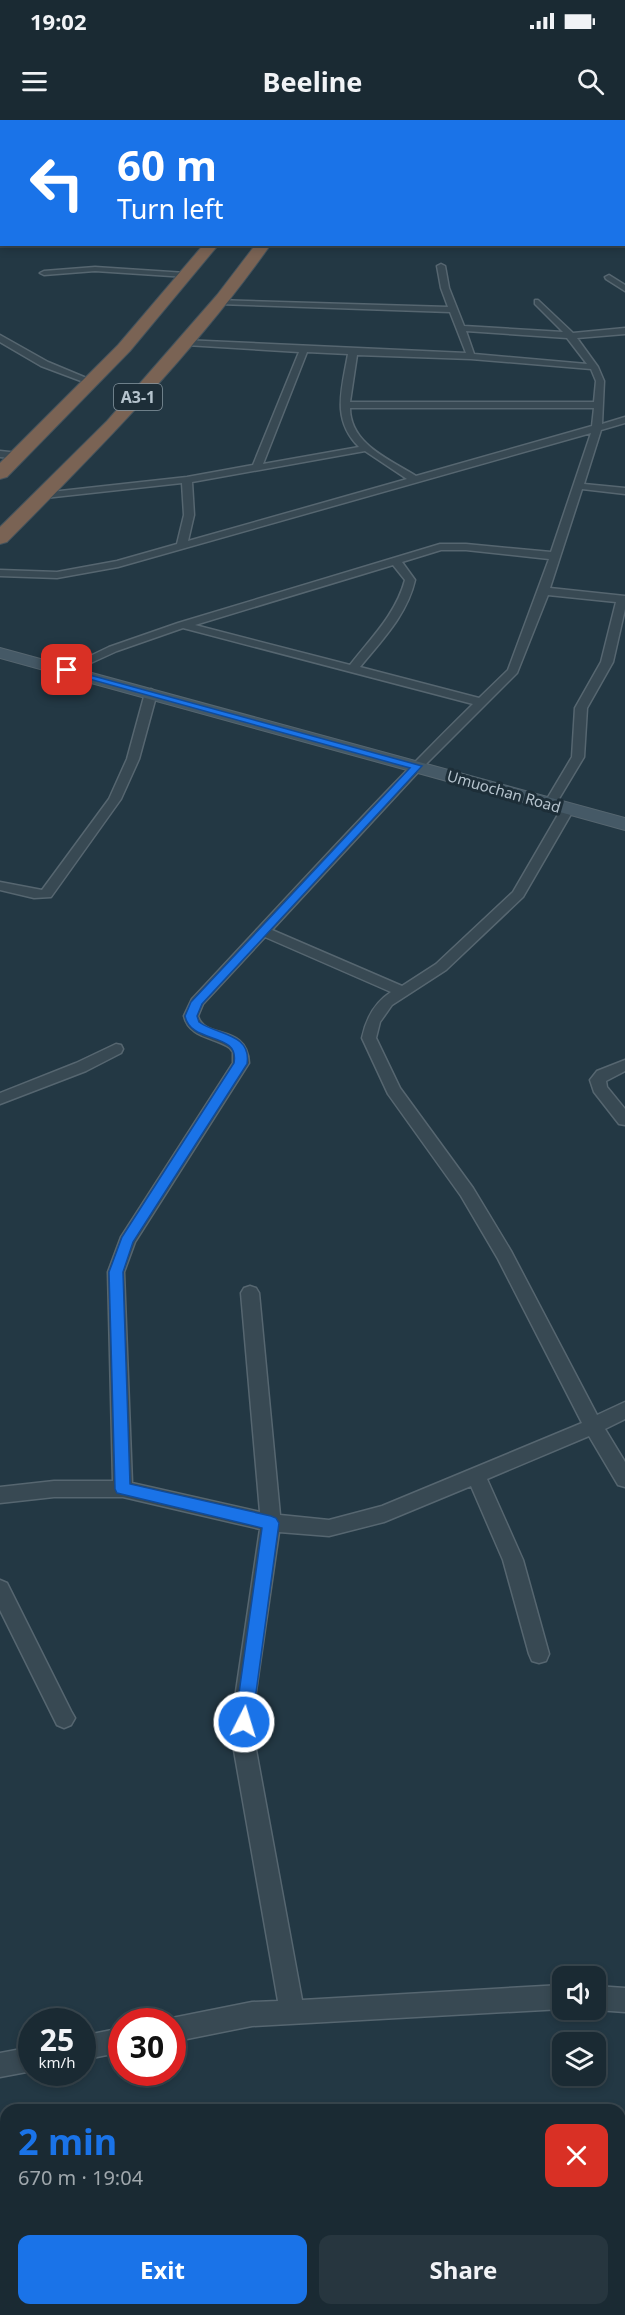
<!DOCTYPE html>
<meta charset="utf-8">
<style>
:root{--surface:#1a2a33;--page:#27363f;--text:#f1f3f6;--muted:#9fa7ac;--line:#38464e;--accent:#1a73e8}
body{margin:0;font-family:"Noto Sans",sans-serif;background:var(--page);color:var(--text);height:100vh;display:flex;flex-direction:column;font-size:22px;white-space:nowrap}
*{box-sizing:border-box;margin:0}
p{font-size:20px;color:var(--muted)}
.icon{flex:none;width:33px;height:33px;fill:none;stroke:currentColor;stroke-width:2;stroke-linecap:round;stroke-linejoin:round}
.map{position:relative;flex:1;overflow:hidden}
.panel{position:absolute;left:0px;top:1984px;width:626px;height:212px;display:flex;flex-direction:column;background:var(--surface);border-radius:18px 18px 0 0;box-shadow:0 3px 9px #0003,0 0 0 2px var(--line)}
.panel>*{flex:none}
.hud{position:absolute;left:0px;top:0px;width:626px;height:126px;box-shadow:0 3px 9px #0003,0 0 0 2px var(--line);background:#1a73e8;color:#fff;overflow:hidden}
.fabs{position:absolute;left:552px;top:1846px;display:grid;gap:12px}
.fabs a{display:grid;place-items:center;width:54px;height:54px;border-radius:12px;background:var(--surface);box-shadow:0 3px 9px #0003,0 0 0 2px var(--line);font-size:30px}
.speed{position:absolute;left:18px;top:1888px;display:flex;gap:12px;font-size:30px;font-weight:700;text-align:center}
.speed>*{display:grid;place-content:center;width:78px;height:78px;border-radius:50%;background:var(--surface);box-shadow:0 3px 9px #0003,0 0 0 2px var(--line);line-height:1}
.speed small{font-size:15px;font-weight:400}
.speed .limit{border:9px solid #d22;background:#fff;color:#111}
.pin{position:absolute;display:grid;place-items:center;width:51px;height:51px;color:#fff;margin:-26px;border-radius:12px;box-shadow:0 3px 9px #0006}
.me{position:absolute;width:66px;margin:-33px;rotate:5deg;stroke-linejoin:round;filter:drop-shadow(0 0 4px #0008)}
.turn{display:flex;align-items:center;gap:21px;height:126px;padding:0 18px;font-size:27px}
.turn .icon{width:78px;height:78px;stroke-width:2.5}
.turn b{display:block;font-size:42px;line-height:51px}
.round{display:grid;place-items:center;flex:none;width:63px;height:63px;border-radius:12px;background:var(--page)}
.head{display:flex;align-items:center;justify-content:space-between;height:102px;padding:0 18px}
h1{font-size:36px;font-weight:700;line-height:45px;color:var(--accent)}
.primary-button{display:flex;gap:12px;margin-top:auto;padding:12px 18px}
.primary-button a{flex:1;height:69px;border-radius:12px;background:var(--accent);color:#fff;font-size:24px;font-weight:700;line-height:69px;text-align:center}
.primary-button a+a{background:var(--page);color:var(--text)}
.status{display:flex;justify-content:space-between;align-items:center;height:42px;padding:0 30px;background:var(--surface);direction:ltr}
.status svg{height:16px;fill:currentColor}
header{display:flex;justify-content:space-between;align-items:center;height:78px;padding:0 18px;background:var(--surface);font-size:27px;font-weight:700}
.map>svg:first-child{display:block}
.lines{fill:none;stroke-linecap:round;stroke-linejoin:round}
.street-casing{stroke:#566670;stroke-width:3}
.secondary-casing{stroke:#566670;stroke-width:2}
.highway-casing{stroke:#43535d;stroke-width:2}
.street{fill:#384953;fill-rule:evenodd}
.secondary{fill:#455966;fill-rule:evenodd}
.highway{fill:#7a6354;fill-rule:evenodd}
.route{fill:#1a73e8;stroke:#114b97;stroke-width:1.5}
.labels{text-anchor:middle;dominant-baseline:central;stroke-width:6;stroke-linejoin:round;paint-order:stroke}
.far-street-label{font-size:15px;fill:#b5c3cd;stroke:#1d2e38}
.shield{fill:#1d2e38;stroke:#8796a0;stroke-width:1.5}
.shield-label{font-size:16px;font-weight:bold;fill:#b5c3cd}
</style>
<div class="status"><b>19:02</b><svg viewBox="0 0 49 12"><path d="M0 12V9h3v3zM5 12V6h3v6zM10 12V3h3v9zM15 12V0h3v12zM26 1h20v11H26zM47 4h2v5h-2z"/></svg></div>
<header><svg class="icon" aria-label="menu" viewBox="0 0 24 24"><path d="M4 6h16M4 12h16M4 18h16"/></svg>Beeline<svg class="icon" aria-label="search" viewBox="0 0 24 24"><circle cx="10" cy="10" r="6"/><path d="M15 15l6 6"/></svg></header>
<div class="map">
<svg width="625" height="2195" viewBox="0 0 625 2195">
<rect width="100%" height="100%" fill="#233844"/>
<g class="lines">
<defs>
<path id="street" d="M40,0L50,2H41Z
M145,0H153L143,2Z
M474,0L499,2H475Z
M595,0H601V2H595Z
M0,16H2V20H0Z
M624,16H625V21H624Z
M624,37H625V41H624Z
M0,45H2V49H0Z
M624,60H625V64H624Z
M441,144L445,146L449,168L464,206L563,212L535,184V180H538L573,213L625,208V214L577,218L598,247L604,261L602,304L625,297V303L601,310L584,364L625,368V374L582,369L550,468L625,476V489L613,542L587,588L584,637L554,687H546L544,684L572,637L575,588L601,542L616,482L548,475L517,553L421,649L272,810L402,866L436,844L513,772L563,686L568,685L574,689L523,777L446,850L392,885L380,902L376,918L400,968L473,1068L511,1131L597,1295L625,1282V1299L605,1309L625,1342V1367L618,1365L589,1316L487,1359L523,1440L549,1534L546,1541L539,1543L532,1541L529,1534L503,1440L471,1366L384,1402L329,1416L279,1412L254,1585V1619L302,1880L562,1865V1889L252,1906L172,1922V1902H163L172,1898L252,1882L278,1881L232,1619L234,1585L260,1409L123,1377H54L0,1383V1367L54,1361H113L108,1152L121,1117L233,943V932L230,928C214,917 189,918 184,896L192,879C285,780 376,679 473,584L183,508L117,531L71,552H63L61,550L109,527L178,503L440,424H466L551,432L591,313L118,447L57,458L0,456V450L57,452L117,441L177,424L184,395L182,363L45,378L42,377V373L187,357L253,345L299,232L186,225L182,222L183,220L466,233L450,192L218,184L214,182L215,180L448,187L441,168L437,146ZM466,211L567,218L587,244L474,234ZM307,232L348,234C342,269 331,299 359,327L263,344ZM357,235L471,239L591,249L596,261L594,282H350ZM350,288H594L592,306L416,356C389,339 350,324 350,288ZM365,331L407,359L188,421L194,395L192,362ZM441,430H466L549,439L508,550L479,578L360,547C382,520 407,495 415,460L402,442ZM393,445L405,460C396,494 371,518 350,545L195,505ZM265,817L391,872C374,883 366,899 362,918L388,974L461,1076L498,1139L582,1303L382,1386L329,1400L280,1395L259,1173L256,1168L250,1166L244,1168L241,1173L260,1392L132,1363L124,1152L135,1122L249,943C247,903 204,920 198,896L203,884Z
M95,147L186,153L190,155L186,157L95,151L44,155L40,153L44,151Z
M609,155L625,165V171L606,159L605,157Z
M0,215L48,242L96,262L89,264L41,246L0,222Z
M0,331L19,333L24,336L19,339L0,337Z
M151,569L157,573L139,639L121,679L51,777L34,778L0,770V762L42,770L109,679L127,639L145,573Z
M116,924L121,925L123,929L121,933L86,951L0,984V973L76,943Z
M625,940V951L606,961L607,967L625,989V1005L619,1004L594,972L590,960L597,951Z
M0,1460L7,1463L71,1591L75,1598L71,1605L64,1608L57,1605L0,1490Z
M596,1866L625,1868V1892L596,1890Z
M122,1908V1932L82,1940V1916Z
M32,1927V1951L0,1957V1933Z
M0,2058L6,2061V2100L0,2097Z
M27,2190H53L54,2195H28Z
M289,2190H315L316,2195H290Z"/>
<path id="secondary" d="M0,528L625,698V710L0,538Z"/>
<path id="highway" d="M297,0H309L296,2Z
M336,0H348L335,2Z
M204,124H219L130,231L7,357L0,359V343L118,225Z
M256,124H271C194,233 100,328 7,422L0,424V407L107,301L217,175Z"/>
</defs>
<use href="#street" class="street-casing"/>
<use href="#secondary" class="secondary-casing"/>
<use href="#highway" class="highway-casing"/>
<use href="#street" class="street"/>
<use href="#secondary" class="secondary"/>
<use href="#highway" class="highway"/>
</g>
<path class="route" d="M64,548L422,646L202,884L197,896L199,902C216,915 252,913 247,944L133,1122L123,1152L130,1364L271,1396L276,1398L279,1403L252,1602L250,1608L244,1610L237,1608L235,1602L262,1408L117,1373L115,1369L109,1152L122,1117L234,943C240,911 191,925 185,896L191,882L410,648L64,552Z"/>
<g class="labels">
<g class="far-street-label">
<text transform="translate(504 671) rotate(16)">Umuochan Road</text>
</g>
<rect class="shield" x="114" y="264" width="48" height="26" rx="4.5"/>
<g class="shield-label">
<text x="138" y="277">A3-1</text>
</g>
</g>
</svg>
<div class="fabs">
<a><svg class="icon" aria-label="sound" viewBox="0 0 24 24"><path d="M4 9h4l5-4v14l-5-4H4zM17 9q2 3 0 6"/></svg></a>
<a><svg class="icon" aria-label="layers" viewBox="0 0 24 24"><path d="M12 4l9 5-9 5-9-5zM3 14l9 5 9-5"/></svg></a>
</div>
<div class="speed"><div>25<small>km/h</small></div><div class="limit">30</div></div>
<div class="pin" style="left:67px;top:550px;background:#d93025"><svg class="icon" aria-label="arrive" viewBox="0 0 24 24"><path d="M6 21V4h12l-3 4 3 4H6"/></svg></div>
<svg class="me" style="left:244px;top:1602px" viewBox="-20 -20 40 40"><circle r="17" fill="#1a73e8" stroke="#fff" stroke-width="3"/><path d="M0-11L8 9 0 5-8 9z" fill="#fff"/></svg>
<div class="hud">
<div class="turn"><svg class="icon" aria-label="left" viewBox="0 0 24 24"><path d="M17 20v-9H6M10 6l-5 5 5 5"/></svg><div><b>60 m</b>Turn left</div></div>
</div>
<section class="panel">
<div class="head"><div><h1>2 min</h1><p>670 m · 19:04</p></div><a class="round" style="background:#d93025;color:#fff"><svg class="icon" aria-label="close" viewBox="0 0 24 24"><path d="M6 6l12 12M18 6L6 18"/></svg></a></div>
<div class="primary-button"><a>Exit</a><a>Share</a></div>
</section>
</div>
